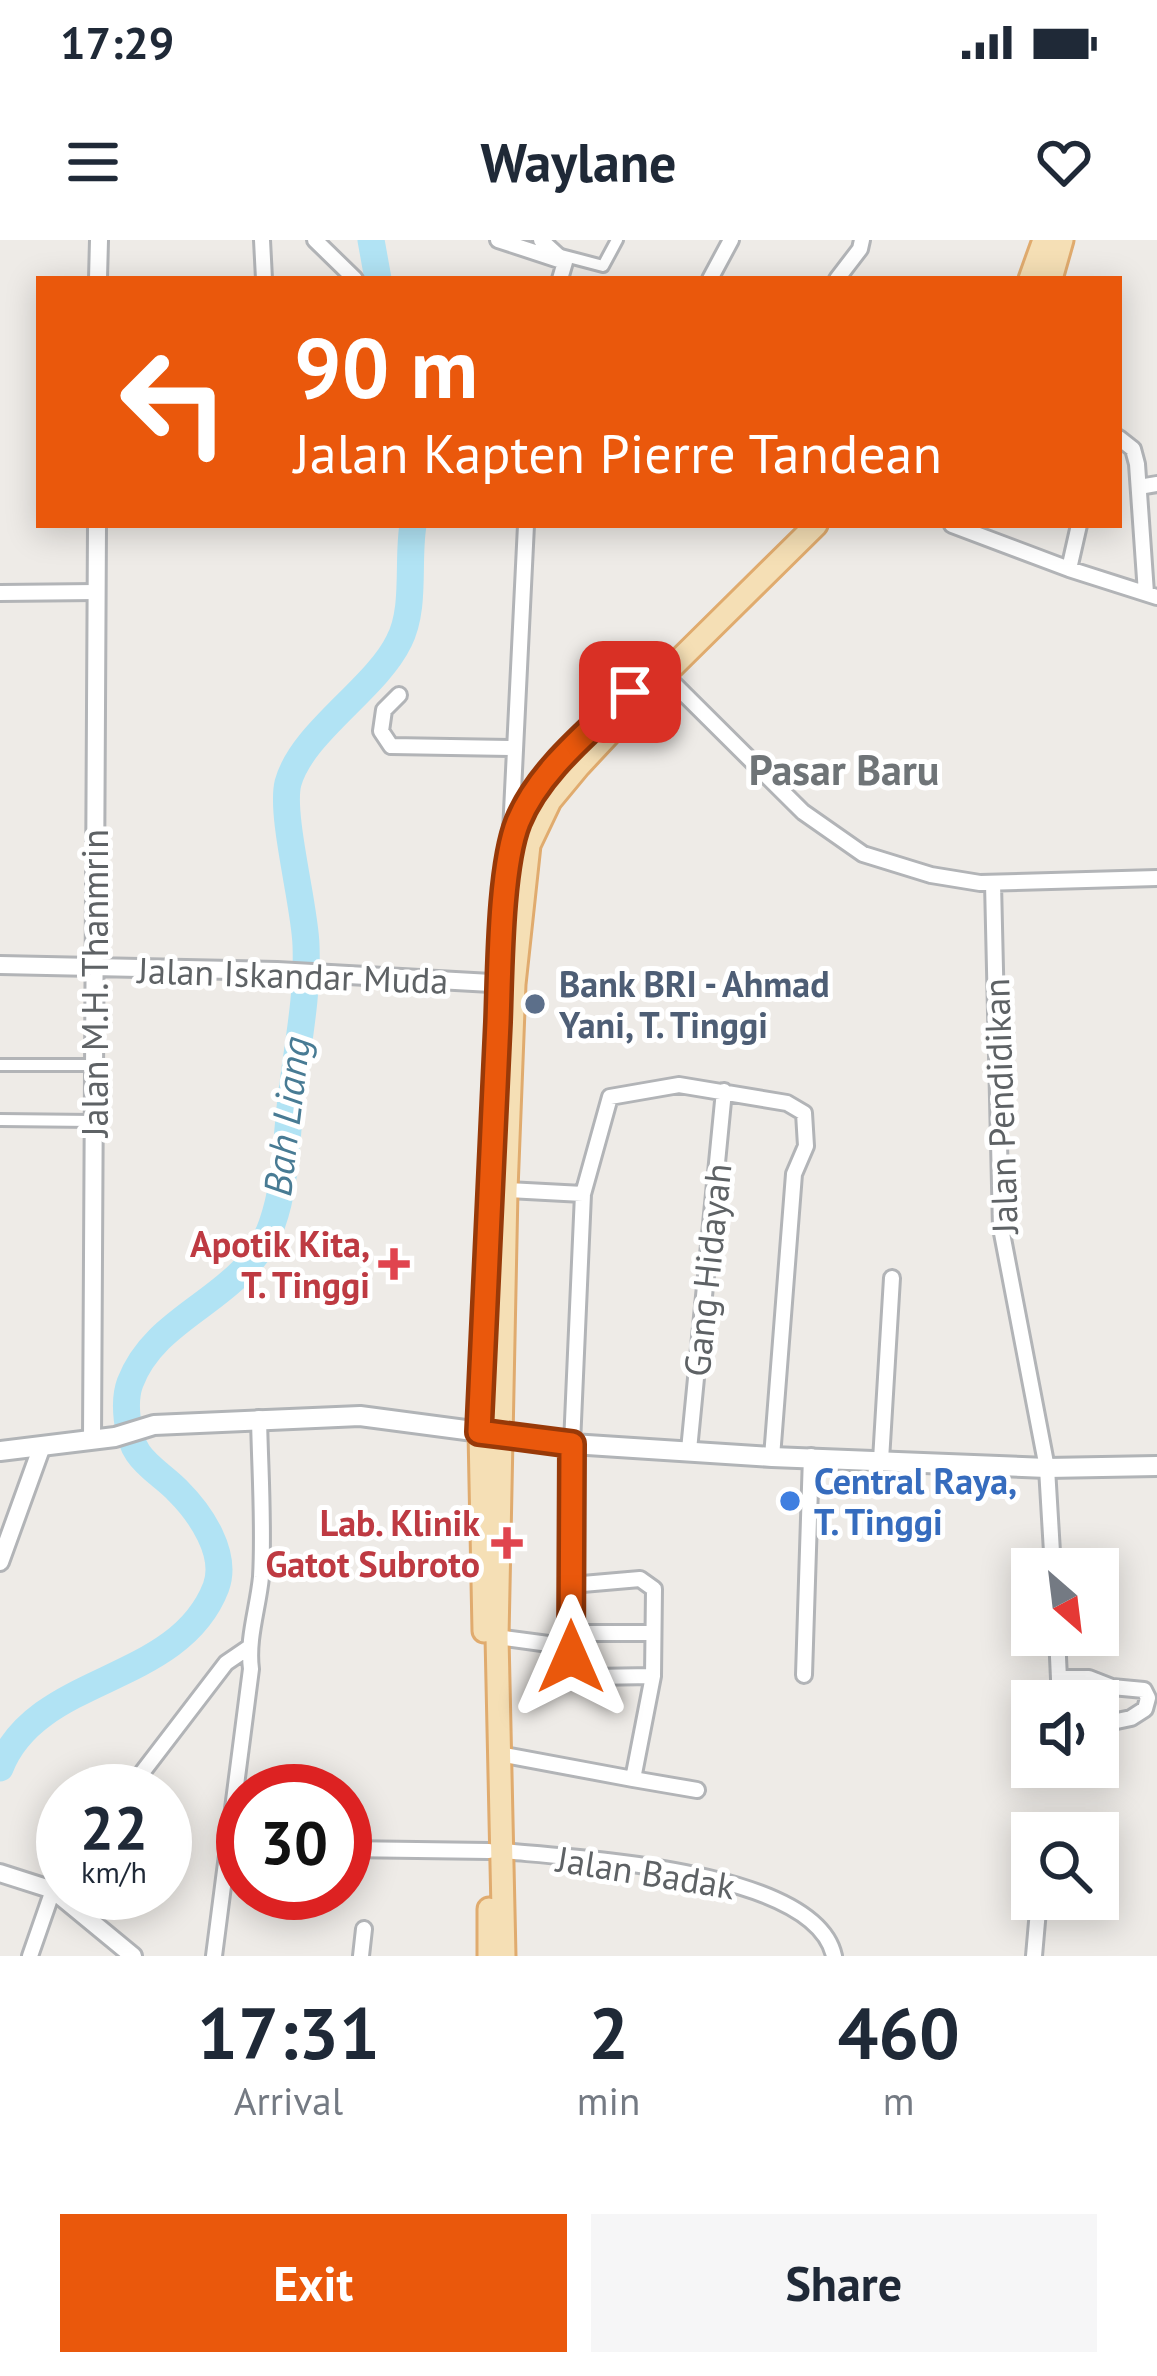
<!DOCTYPE html>
<style>
:root{--surface:#fff;--page:#f6f6f7;--text:#1f2937;--muted:#747a83;--accent:#ea580c}
body{margin:0;font-family:"PT Sans",sans-serif;background:var(--page);color:var(--text);height:100vh;display:flex;flex-direction:column;font-size:45px;white-space:nowrap}
*{box-sizing:border-box;margin:0}
p{font-size:39px;color:var(--muted)}
.icon{flex:none;width:66px;height:66px;fill:none;stroke:currentColor;stroke-width:2;stroke-linecap:round;stroke-linejoin:round}
.map{position:relative;height:1716px;overflow:hidden}
.side{display:flex;flex-direction:column;background:var(--surface);flex:1}
.side>*{flex:none}
.guide{position:absolute;left:36px;top:36px;width:1086px;height:252px;border-radius:0px;box-shadow:0 6px 30px #0003;background:#ea580c;color:#fff;overflow:hidden}
.needle{width:78px;rotate:152deg}
.fabs{position:absolute;left:1011px;top:1308px;display:grid;gap:24px}
.fabs a{display:grid;place-items:center;width:108px;height:108px;border-radius:0px;background:var(--surface);box-shadow:0 6px 30px #0003;font-size:60px}
.speed{position:absolute;left:36px;top:1524px;display:flex;gap:24px;font-size:60px;font-weight:700;text-align:center}
.speed>*{display:grid;place-content:center;width:156px;height:156px;border-radius:50%;background:var(--surface);box-shadow:0 6px 30px #0003;line-height:1}
.speed small{font-size:30px;font-weight:400}
.speed .limit{border:18px solid #d22;background:#fff;color:#111}
.pin{position:absolute;display:grid;place-items:center;width:102px;height:102px;color:#fff;margin:-51px;border-radius:24px;box-shadow:0 6px 18px #0006}
.me{position:absolute;width:132px;margin:-66px;rotate:0deg;stroke-linejoin:round;filter:drop-shadow(0 0 9px #0008)}
.turn{display:flex;align-items:center;gap:42px;height:252px;padding:0 60px;font-size:54px}
.turn .icon{width:156px;height:156px;stroke-width:2.5}
.turn b{display:block;font-size:84px;line-height:102px}
.eta{display:flex;justify-content:space-evenly;align-items:center;height:204px;text-align:center}
.eta b{font-size:72px;font-weight:700;line-height:84px}
.cta{display:flex;gap:24px;margin-top:auto;padding:24px 60px}
.cta a{flex:1;height:138px;border-radius:0px;background:var(--accent);color:#fff;font-size:48px;font-weight:700;line-height:138px;text-align:center}
.cta a+a{background:var(--page);color:var(--text)}
.status{display:flex;justify-content:space-between;align-items:center;height:84px;padding:0 60px;background:var(--surface);direction:ltr}
.status svg{height:33px;fill:currentColor}
header{display:flex;justify-content:space-between;align-items:center;height:156px;padding:0 60px;background:var(--surface);font-size:54px;font-weight:700}
.map>svg:first-child{display:block}
.lines{fill:none;stroke-linecap:round;stroke-linejoin:round}
.river{stroke:#b1e3f4;stroke-width:27}
.pedestrian-casing{stroke:#b2b4b7;stroke-width:16}
.minor-casing{stroke:#b2b4b7;stroke-width:20}
.tertiary-casing{stroke:#b2b4b7;stroke-width:22}
.secondary-casing{stroke:#b1b4b7;stroke-width:24}
.primary-casing{stroke:#e0ab6e;stroke-width:27}
.pedestrian{stroke:#fff;stroke-width:10}
.minor{stroke:#fff;stroke-width:14}
.tertiary{stroke:#fff;stroke-width:16}
.secondary{stroke:#fff;stroke-width:18}
.primary{stroke:#f5dfb5;stroke-width:21}
.route-casing{stroke:#983908;stroke-width:30}
.route{stroke:#ea580c;stroke-width:21}
.service-dot{fill:#5c6f8a;stroke:#fff;stroke-width:4.5}
.health-dot{fill:#e0444e;stroke:#fff;stroke-width:4.5}
.shop-dot{fill:#3f7fe0;stroke:#fff;stroke-width:4.5}
.labels{text-anchor:middle;dominant-baseline:central;stroke-width:10;stroke-linejoin:round;paint-order:stroke}
.street-label{font-size:36px;fill:#5e6265;stroke:#fff}
.service-label{font-size:36px;font-weight:bold;fill:#4e5e75;stroke:#fff;text-anchor:start}
.health-label{font-size:36px;font-weight:bold;fill:#be3a42;stroke:#fff;text-anchor:end}
.shop-label{font-size:36px;font-weight:bold;fill:#366cbe;stroke:#fff;text-anchor:start}
.water-label{font-size:39px;font-style:italic;fill:#487b94;stroke:#fff}
.quarter-label{font-size:42px;font-weight:bold;fill:#6f7477;stroke:#fff}
</style>
<div class="status"><b>17:29</b><svg viewBox="0 0 49 12"><path d="M0 12V9h3v3zM5 12V6h3v6zM10 12V3h3v9zM15 12V0h3v12zM26 1h20v11H26zM47 4h2v5h-2z"/></svg></div>
<header><svg class="icon" aria-label="menu" viewBox="0 0 24 24"><path d="M4 6h16M4 12h16M4 18h16"/></svg>Waylane<svg class="icon" aria-label="heart" viewBox="0 0 24 24"><path d="M12 20l-8-8c-3-5 5-10 8-4 3-6 11-1 8 4z"/></svg></header>
<div class="map">
<svg width="1157" height="1716" viewBox="0 0 1157 1716">
<rect width="100%" height="100%" fill="#eeebe7"/>
<g class="lines">
<path class="river" d="M371,0L378,39
M0,1528C37,1433 178,1446 216,1347C228,1314 201,1274 178,1251C166,1238 148,1228 138,1213C127,1197 123,1162 130,1143C157,1071 246,1060 272,984C286,945 286,900 291,859C297,808 308,756 306,705C305,666 280,575 288,543C302,492 376,449 399,401C416,368 407,321 413,285"/>
<defs>
<path id="pedestrian" d="M561,15L603,26L617,0
M0,825H94
M0,880L93,881"/>
<path id="minor" d="M262,0L264,39
M315,0L355,39
M498,0L565,22
M541,0L565,22L560,39
M710,39L731,0
M837,39L860,9L862,0
M1119,198L1133,209L1137,224L1146,353
M1139,247L1157,244
M952,285L1069,329L1157,357
M1069,329L1079,285
M0,353L96,352
M656,426L803,572L863,614L931,635L980,643L1157,638
M399,455L384,470L381,491L391,506L515,508
M511,592L526,285
M993,643L1001,988L1047,1228L1053,1329
M506,950L583,954
M689,1210L724,851
M881,1220L892,1038
M571,1393H653
M1057,1395L1060,1461
M497,1397L571,1407L572,1204L583,954L610,857L679,845L787,863L804,873L806,906L794,934L772,1217
M571,1407V1417L590,1437L653,1436L654,1349L640,1339L571,1345
M804,1435L811,1216
M1059,1438H1089L1112,1447L1144,1450L1148,1458L1145,1469L1131,1478L1098,1485
M499,1514L633,1539L653,1436
M633,1539L697,1550
M128,1551L226,1423L248,1408
M345,1609L489,1611
M502,1611C575,1618 815,1629 834,1716
M30,1716L53,1650L63,1637
M214,1716L251,1429C247,1399 258,1368 261,1337C264,1285 260,1231 259,1178
M361,1716L364,1689
M1034,1716L1039,1659"/>
<path id="tertiary" d="M98,39L99,0
M0,725L277,731L509,744
M92,1200L97,285
M0,1322L42,1206
M0,1633L53,1650L133,1716"/>
<path id="secondary" d="M0,1211L115,1197L154,1185L360,1176L572,1204L772,1217L1047,1228L1157,1226"/>
<path id="primary" d="M1030,39L1044,0
M1051,39L1062,0
M484,1391L480,1192L500,744L510,609L531,556L629,453
M489,1669V1716
M504,1716L497,1397L506,950L514,744L529,605L550,561L579,526L664,435L816,285"/>
</defs>
<use href="#pedestrian" class="pedestrian-casing"/>
<use href="#minor" class="minor-casing"/>
<use href="#tertiary" class="tertiary-casing"/>
<use href="#secondary" class="secondary-casing"/>
<use href="#primary" class="primary-casing"/>
<use href="#pedestrian" class="pedestrian"/>
<use href="#minor" class="minor"/>
<use href="#tertiary" class="tertiary"/>
<use href="#secondary" class="secondary"/>
<use href="#primary" class="primary"/>
</g>
<g class="lines">
<defs>
<path id="route" d="M571,1417L572,1204L479,1192C486,1056 492,919 498,782C500,730 500,627 518,582C539,530 591,490 630,452"/>
</defs>
<use href="#route" class="route-casing"/>
<use href="#route" class="route"/>
</g>
<circle class="service-dot" cx="535" cy="764" r="12"/>
<g class="health-dot">
<path d="M388 1006h12v12h12v12h-12v12h-12v-12h-12v-12h12z"/>
<path d="M501 1285h12v12h12v12h-12v12h-12v-12h-12v-12h12z"/>
</g>
<circle class="shop-dot" cx="790" cy="1261" r="12"/>
<g class="labels">
<g class="street-label">
<text transform="translate(293 735) rotate(2)">Jalan Iskandar Muda</text>
<text transform="translate(94 743) rotate(-90)">Jalan M.H. Thanmrin</text>
<text transform="translate(1000 866) rotate(-92)">Jalan Pendidikan</text>
<text transform="translate(707 1030) rotate(-84)">Gang Hidayah</text>
<text transform="translate(646 1632) rotate(9)">Jalan Badak</text>
</g>
<g class="service-label">
<text x="559" y="743">Bank BRI - Ahmad<tspan x="559" dy="41">Yani, T. Tinggi</tspan></text>
</g>
<g class="health-label">
<text x="370" y="1003">Apotik Kita,<tspan x="370" dy="41">T. Tinggi</tspan></text>
<text x="480" y="1282">Lab. Klinik<tspan x="480" dy="41">Gatot Subroto</tspan></text>
</g>
<g class="shop-label">
<text x="814" y="1240">Central Raya,<tspan x="814" dy="41">T. Tinggi</tspan></text>
</g>
<g class="water-label">
<text transform="translate(286 876) rotate(-83)">Bah Liang</text>
</g>
<g class="quarter-label">
<text x="844" y="529">Pasar Baru</text>
</g>
</g>
</svg>
<div class="fabs">
<a><svg class="needle" viewBox="-14 -14 28 28"><path d="M0-13l5 13h-10z" fill="#e53935"/><path d="M0 13l5-13h-10z" fill="#747a83"/></svg></a>
<a><svg class="icon" aria-label="sound" viewBox="0 0 24 24"><path d="M4 9h4l5-4v14l-5-4H4zM17 9q2 3 0 6"/></svg></a>
<a><svg class="icon" aria-label="search" viewBox="0 0 24 24"><circle cx="10" cy="10" r="6"/><path d="M15 15l6 6"/></svg></a>
</div>
<div class="speed"><div>22<small>km/h</small></div><div class="limit">30</div></div>
<div class="pin" style="left:630px;top:452px;background:#d93025"><svg class="icon" aria-label="arrive" viewBox="0 0 24 24"><path d="M6 21V4h12l-3 4 3 4H6"/></svg></div>
<svg class="me" style="left:571px;top:1417px" viewBox="-20 -20 40 40"><path d="M0-17L14 15 0 8-14 15z" fill="#ea580c" stroke="#fff" stroke-width="4"/></svg>
<div class="guide">
<div class="turn"><svg class="icon" aria-label="left" viewBox="0 0 24 24"><path d="M17 20v-9H6M10 6l-5 5 5 5"/></svg><div><b>90 m</b>Jalan Kapten Pierre Tandean</div></div>
</div>
</div>
<section class="side">
<div class="eta">
<div><b>17:31</b><p>Arrival</p></div>
<div><b>2</b><p>min</p></div>
<div><b>460</b><p>m</p></div>
</div>
<div class="cta"><a>Exit</a><a>Share</a></div>
</section>
